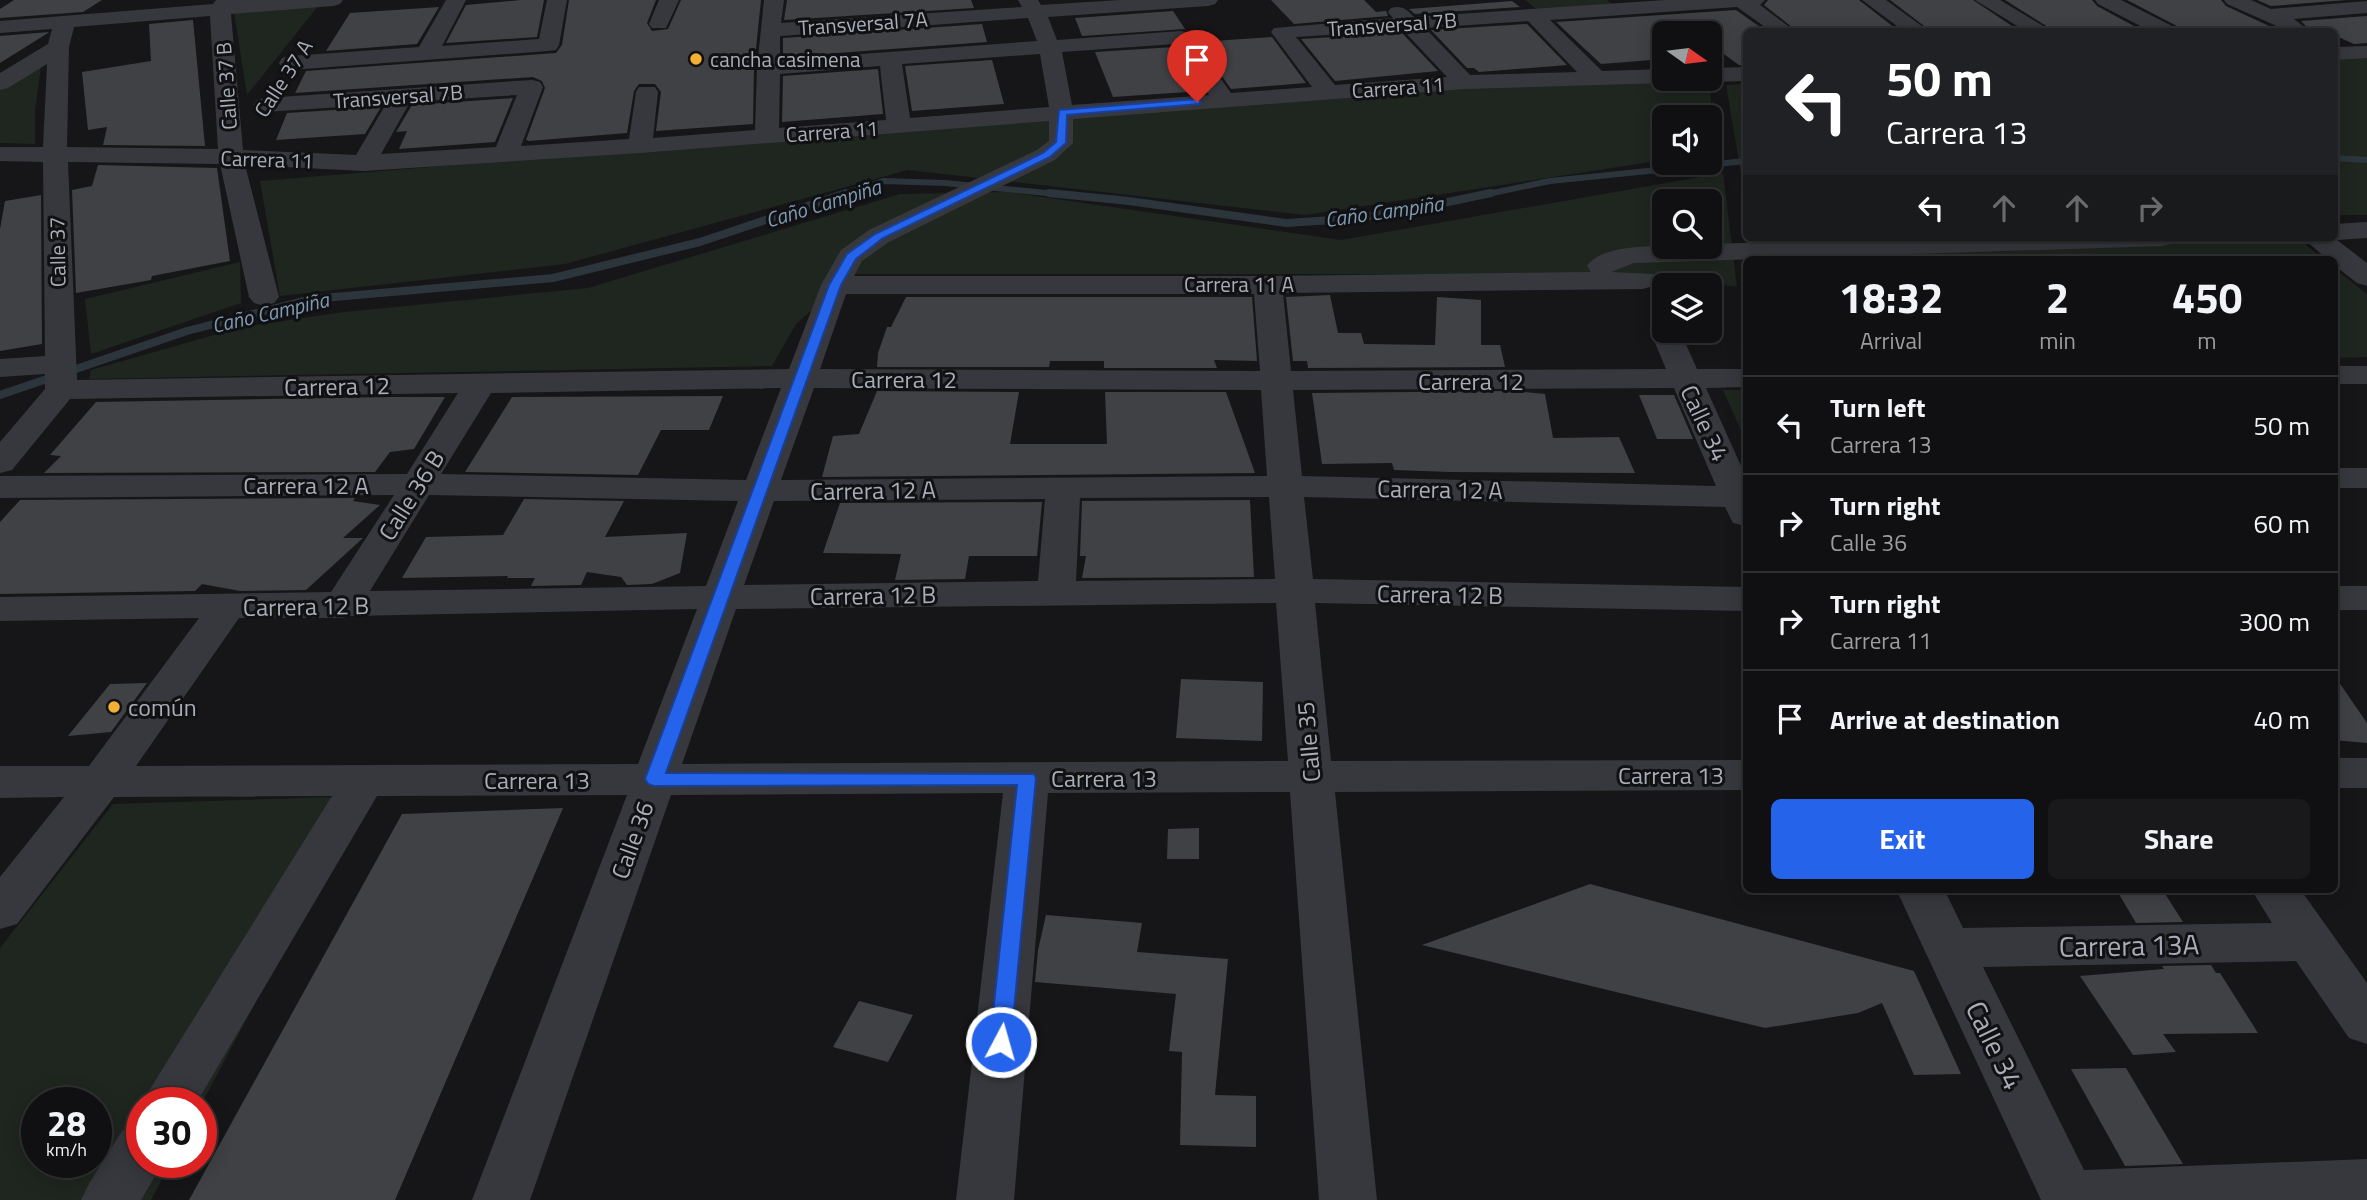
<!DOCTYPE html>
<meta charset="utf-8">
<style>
:root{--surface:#101012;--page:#19191b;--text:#f1f3f6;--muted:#9c9d9f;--line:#303032;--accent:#2563eb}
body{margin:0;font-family:"Titillium Web",sans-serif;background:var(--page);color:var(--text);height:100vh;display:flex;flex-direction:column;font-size:26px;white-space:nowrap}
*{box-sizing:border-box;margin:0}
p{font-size:23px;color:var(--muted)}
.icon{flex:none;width:38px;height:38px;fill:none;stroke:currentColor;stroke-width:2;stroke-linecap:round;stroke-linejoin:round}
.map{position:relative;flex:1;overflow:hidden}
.sheet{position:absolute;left:1743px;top:256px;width:595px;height:637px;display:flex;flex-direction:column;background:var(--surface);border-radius:10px;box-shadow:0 4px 18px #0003,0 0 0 2px var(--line)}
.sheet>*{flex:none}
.guide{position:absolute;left:1743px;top:28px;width:595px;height:214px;border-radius:10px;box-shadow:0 4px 18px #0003,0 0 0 2px var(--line);background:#202124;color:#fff;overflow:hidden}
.needle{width:46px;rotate:104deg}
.buttons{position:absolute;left:1652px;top:21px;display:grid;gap:14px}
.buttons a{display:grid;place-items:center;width:70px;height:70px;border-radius:10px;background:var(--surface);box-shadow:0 4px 18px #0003,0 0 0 2px var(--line);font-size:35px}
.speed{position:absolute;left:21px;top:1087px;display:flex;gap:14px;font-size:35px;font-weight:700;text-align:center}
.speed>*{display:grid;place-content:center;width:91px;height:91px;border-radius:50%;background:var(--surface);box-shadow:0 4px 18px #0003,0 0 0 2px var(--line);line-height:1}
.speed small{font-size:18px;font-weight:400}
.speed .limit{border:10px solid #d22;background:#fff;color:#111}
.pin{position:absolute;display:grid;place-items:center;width:60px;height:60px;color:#fff;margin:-72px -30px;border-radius:50% 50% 50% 0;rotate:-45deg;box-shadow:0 0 7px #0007}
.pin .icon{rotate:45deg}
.me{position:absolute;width:77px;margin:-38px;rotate:6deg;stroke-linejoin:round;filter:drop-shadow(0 0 5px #0008)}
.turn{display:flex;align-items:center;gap:24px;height:147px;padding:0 28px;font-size:32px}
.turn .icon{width:91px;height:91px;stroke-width:2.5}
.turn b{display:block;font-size:49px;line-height:60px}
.lanes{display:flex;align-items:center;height:66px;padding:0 28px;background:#0003;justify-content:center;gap:35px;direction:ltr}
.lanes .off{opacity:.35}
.eta{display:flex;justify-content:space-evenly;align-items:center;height:119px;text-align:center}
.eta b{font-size:42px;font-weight:700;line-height:49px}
.cta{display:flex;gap:14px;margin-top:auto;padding:14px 28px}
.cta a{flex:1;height:80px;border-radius:10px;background:var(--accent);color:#fff;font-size:28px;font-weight:700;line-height:80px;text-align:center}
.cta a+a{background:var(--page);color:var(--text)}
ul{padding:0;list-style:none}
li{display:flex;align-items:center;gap:21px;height:98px;padding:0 28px;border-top:2px solid var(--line)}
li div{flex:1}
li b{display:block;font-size:26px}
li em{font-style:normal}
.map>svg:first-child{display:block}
.green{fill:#1e261f;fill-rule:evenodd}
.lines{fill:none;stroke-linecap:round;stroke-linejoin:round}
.stream-far1{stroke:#2c353c;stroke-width:6}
.stream{stroke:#2c353c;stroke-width:8}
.building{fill:#404145}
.minor{fill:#37383d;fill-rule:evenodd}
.route{fill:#2563eb;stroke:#184099;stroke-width:2}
.poi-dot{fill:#f2b134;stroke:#111113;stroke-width:2.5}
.labels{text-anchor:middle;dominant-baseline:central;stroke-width:6;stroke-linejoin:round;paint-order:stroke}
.far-street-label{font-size:21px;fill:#a8adb8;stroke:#111113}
.far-poi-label{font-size:21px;fill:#a8adb8;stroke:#111113;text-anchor:start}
.far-water-label{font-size:21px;font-style:italic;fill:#7f9bb3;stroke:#111113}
.street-label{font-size:24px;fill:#a8adb8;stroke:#111113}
.poi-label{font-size:24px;fill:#a8adb8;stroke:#111113;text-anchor:start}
.near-street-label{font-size:28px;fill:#a8adb8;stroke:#111113}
</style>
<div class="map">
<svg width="2367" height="1200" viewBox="0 0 2367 1200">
<rect width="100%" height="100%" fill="#161618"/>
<path class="green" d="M1525,0H1607L1614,6L1539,11Z
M319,5L247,95L234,12Z
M2367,55V215H2335L2334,56Z
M41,66L35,111V144L0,143V90Z
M1664,78L1708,79L1718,152L1710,153V117H1664V160L1305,215L908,170L565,264L280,296L260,181L1448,84Z
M1746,84V204L1726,85Z
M1723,173L1737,287L1641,274H853L796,324L772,366L89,379L91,370L242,327L344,312L588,288L900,194L1007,192L1341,240ZM1664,201H1710V247H1664Z
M1752,238H2298L2323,259H1756Z
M240,262L241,303L91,354L85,299Z
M2334,268L2367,294V357L2335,358Z
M1723,390H1746V442Z
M365,796L201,1105V1102H142V1162H171L151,1200H0V948L113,804ZM37,1102H96V1162H37Z"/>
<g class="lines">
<path class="stream-far1" d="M2334,158L2367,160
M841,195L883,181L945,183L1067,195
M1483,195L1550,181L1746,161"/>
<path class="stream" d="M1049,193L1129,201L1286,223L1349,219L1405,211L1491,193
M0,395L187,331L311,299L553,278L700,242L846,193"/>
</g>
<path class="building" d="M14,0H102L83,12L0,18V9Z
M521,0H544L537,37L446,43L466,5Z
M569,0H656L647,23L652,31L668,29L681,0H761L754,68L753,124L656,131L661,92L655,84H639L634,91L627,133L529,141L526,140L545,88L542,81L533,77L295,93L306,71L556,53L562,45Z
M787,0H971L974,8L784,20Z
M1271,0H1364L1376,12L1386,11L1388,16L1294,24Z
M1768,0H1859L1900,32H1798L1764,5Z
M1890,0H1973L2021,32H1932Z
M2005,0H2092L2097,6L2145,32H2056Z
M2127,0H2221L2226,6L2282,32H2181L2177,26Z
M2257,0H2347L2271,6Z
M1512,1L1520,7L1415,14L1409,9Z
M439,7L417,44L326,51L350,13Z
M1736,10L1767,32H1746V65H1739L1710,44V33H1664V59L1601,64L1556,22Z
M1173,11L1185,29L1082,36L1075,18Z
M2367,16V43L2354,44L2334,35V32H2302L2306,26L2301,21Z
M193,20L205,146L103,145L107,127L88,130L82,72L151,61L149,24Z
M982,24L987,42L783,57V38Z
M1527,24L1567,65L1479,72L1474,68H1467L1431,30Z
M49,32L48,33L0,63V36Z
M1402,33L1438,71L1335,81L1301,39Z
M1272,37L1306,83L1231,89L1198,42Z
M1174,47L1203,91L1113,97L1095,52Z
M992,60L1004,104L912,111L905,66Z
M878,69L883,114L782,122L783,76Z
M513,98L495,142L399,149L407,131L396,132L412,105Z
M381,107L365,134L276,140L287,113Z
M98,165L217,168L230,261L152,276L151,280L76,293L72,190L92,186Z
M41,195L42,344L0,351V229L5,201Z
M1330,295L1338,333H1361L1364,344L1435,345L1437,297L1481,300V345H1500L1505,367L1308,368L1307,361H1293L1286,297Z
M906,297H1252L1257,361L1214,360L1217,368H1104V361H1050L1049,367H877L878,353L887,327H891Z
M877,391L1019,392L1010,444H1107L1105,392H1226L1255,473L822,477L833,436L859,434Z
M1512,391L1545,394L1553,438L1619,437L1635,473L1451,472L1394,470L1392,463L1322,464L1312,393Z
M1639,395H1674L1693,439H1657Z
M723,396L709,430H661L638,475L465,472L512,397Z
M385,397H445L414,449L390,452L375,472L44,473L61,456L50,455L96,402Z
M355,498L353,501L380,505L343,538H363L306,590L240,591L202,584L195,591L0,594V522L20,500Z
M524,499L624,501L605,537L687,533L680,573L652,584L627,585L621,577L587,572L581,585L531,586L535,578H507L508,576L402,578L426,537L503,535Z
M1250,500L1254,577L1082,578L1086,556H1080L1082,501Z
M1042,502L1037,556H969L965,579L895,580L901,554L823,553L840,503Z
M2334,675L2367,723V743L2334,740Z
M1181,679L1263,682L1262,741L1176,738Z
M147,683L111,732L68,736L110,684Z
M563,808L395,1200H189L402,814Z
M1199,828V859H1167L1168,829Z
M1590,884L1914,971L1961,1074L1914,1075L1882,1003L1858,1013L1765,1028L1422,945Z
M2116,889H2162L2183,922L2136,923Z
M1046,915L1142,923L1137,952L1228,959L1215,1095L1256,1096V1147L1180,1145L1182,1052L1169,1051L1176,994L1035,982L1038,950Z
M2211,965L2216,973H2220L2258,1033L2163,1034L2176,1052L2133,1055L2080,976L2164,969L2162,966Z
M859,1001L913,1015L888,1062L833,1047Z
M2126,1068L2183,1164L2125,1166L2071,1069Z"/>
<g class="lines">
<path class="minor" d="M216,0H343L340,4L333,6L231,14L243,150L356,155L386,104L265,112L257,110L253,105L257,100L265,98L532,80L540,82L543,87L521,146L629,139L636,92L639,87H655L658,92L653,138L755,130L757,68L764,0H784L781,23L1022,7L1018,0H1038L1041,5L1120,0H1218L1215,4L1208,6L1048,17L1057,40L1181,31L1188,33L1231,93L1312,87L1271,32L1274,28L1393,18L1388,12L1391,8C1402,5 1406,9 1414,17L1665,0H1765L1760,5L1796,32H1772L1737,7L1550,20L1602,71L1664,69V79H1673L1664,83L1464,89L1073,119V143L1055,160L889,242L862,261L854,276H1268L1591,272L1587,266C1605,239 1680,247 1710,247V244L1902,238H2175L2171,244L2161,246L1634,263L1611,272L1653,274L1657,280L1653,286L1643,289L1283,293L1291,371L1666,369L1650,331L1654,325L1664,322V331H1680L1697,369H1746V387L1706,388L1746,477V526L1733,523L1725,507L1304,497L1313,579L1746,587V611L1315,603L1331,761L1746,760V790L1335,792L1377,1200H1319L1290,792L1048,793L1014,1200H956L1003,793L671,795L530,1200H472L627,795L377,796L197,1102H142L332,796L114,797L17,924L0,929V877L64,797L0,798V766H89L199,618L0,621V597L331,592L394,495L0,498V476L407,474L458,393L70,399L12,470L0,473V442L45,389V374L0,377V359L45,356L43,162L0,161V147H43L47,64L8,88L0,90V73L48,44L52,29L0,33V21L213,4ZM210,16L218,149L67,147L69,47L74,27ZM1028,18L1037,41L780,60V36ZM1528,21L1577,72L1470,75L1425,28ZM1403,30L1447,77L1335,85L1296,37ZM1175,44L1209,95L1072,105L1062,52ZM1040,54L1049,107L910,118L902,64ZM880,66L886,120L779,128L780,74ZM517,95L496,147L381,154L410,102ZM1049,121V141L1037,150L869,230L841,250L821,285L789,369L77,380L68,162L220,164L249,297L254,303L264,306L274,303L279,297L245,165L364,171L640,153ZM846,294H1254L1260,371L820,369ZM781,388L746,480L441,474L491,393ZM814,388L1261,390L1267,476L781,480ZM1674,388L1716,486L1302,476L1293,390ZM429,495L738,501L706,586L370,591ZM1269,497L1275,579L1076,581L1080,498ZM1045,499L1038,581L744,585L774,501ZM1276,603L1288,761L682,764L736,609ZM697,609L638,764L136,766L239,618H342L351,616Z
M446,0H466L442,46L539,39L547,0H567L559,45L556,50L548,51L290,70L282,68L279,63L282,58L290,56L419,47Z
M659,0H679L666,28H652L649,24Z
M1862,0H1886L1930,32H1905Z
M1975,0H2000L2053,32H2027Z
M2095,0H2121L2176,28L2179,32H2152L2098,4Z
M2224,0H2251L2271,9L2367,1V13L2294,19L2303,26L2300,30L2290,32L2227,4Z
M2367,46V58L2334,60V47Z
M1746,67V81L1710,82L1701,79H1710V68Z
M2367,222V238L2337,240L2367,263V286L2357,283L2334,265V259H2327L2303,238H2334V224Z
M2334,366H2367V384H2334Z
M2334,468H2367V488H2334Z
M2334,586H2367V610H2334Z
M2334,758H2367V788H2334Z
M1896,889H1944L1963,928L2272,923L2251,889H2300L2367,983V1044L2349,1038L2296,961L1983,967L2084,1170L2367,1159V1200H2041Z
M142,1124V1162H163L141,1200H81L90,1182L122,1131Z"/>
</g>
<path class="route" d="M1197,99L1200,100V104L1067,115L1066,143L1050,157L883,238L856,259L841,285L666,773L1034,774L1036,778L1011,1042L1008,1048L1001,1051L993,1048L990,1042L1017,785L654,786L648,784L645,779L829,285L847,254L875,234L1043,153L1056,142L1059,110Z"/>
<g class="poi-dot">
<circle cx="696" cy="59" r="7"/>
<circle cx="114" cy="707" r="7"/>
</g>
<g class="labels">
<g class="far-street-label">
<text transform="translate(863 23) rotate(-4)">Transversal 7A</text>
<text transform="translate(1392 24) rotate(-4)">Transversal 7B</text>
<text transform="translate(283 78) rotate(-57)">Calle 37 A</text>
<text transform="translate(226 86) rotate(-94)">Calle 37 B</text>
<text transform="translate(1398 87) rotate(-4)">Carrera 11</text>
<text transform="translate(398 96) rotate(-4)">Transversal 7B</text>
<text transform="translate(832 131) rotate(-4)">Carrera 11</text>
<text transform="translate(267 159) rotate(2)">Carrera 11</text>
<text transform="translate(57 252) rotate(-91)">Calle 37</text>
<text x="1239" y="284">Carrera 11 A</text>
</g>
<g class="far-poi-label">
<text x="710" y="59">cancha casimena</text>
</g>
<g class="far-water-label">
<text transform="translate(823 203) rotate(-17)">Caño Campiña</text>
<text transform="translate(1384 211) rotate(-8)">Caño Campiña</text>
<text transform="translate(270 312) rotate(-13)">Caño Campiña</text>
</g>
<g class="street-label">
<text x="904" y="379">Carrera 12</text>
<text x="1471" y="381">Carrera 12</text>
<text transform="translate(337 386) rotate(-1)">Carrera 12</text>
<text transform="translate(1705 423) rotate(65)">Calle 34</text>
<text x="306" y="485">Carrera 12 A</text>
<text transform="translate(1440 489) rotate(1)">Carrera 12 A</text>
<text transform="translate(873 490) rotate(-1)">Carrera 12 A</text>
<text transform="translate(411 495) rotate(-58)">Calle 36 B</text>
<text transform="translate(1440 594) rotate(1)">Carrera 12 B</text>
<text transform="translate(873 595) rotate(-1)">Carrera 12 B</text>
<text transform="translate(306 606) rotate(-1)">Carrera 12 B</text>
<text transform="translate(1308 742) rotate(-95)">Calle 35</text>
<text x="1671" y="775">Carrera 13</text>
<text x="1104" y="778">Carrera 13</text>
<text x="537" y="780">Carrera 13</text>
<text transform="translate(632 840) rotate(-70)">Calle 36</text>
</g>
<g class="poi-label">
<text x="128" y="707">común</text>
</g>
<g class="near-street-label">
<text transform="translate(2129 945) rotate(-1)">Carrera 13A</text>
<text transform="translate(1995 1045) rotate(64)">Calle 34</text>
</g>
</g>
</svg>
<div class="buttons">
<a><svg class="needle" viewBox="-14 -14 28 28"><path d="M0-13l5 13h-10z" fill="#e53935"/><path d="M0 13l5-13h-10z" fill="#9c9d9f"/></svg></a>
<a><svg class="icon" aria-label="sound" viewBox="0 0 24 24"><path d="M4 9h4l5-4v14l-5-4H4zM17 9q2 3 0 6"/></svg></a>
<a><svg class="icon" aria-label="search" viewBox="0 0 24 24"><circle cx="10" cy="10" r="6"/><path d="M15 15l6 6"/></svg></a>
<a><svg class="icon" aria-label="layers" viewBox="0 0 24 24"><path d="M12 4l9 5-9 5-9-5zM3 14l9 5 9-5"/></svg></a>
</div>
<div class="speed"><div>28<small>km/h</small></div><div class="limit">30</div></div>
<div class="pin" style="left:1197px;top:102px;background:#d93025"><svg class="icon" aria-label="arrive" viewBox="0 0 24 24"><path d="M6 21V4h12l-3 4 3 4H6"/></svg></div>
<svg class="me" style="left:1001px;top:1042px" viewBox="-20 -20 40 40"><circle r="17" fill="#2563eb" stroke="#fff" stroke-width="3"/><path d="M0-11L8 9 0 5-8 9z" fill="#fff"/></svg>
<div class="guide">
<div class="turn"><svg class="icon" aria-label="left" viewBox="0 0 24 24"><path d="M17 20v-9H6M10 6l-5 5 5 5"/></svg><div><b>50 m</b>Carrera 13</div></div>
<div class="lanes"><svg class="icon" aria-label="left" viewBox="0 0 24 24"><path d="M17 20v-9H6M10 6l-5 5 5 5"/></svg><svg class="icon off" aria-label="ahead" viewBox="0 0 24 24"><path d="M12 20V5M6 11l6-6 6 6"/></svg><svg class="icon off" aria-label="ahead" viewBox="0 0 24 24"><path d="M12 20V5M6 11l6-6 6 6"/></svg><svg class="icon off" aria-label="right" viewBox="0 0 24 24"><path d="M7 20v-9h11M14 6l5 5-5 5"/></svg></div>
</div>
<section class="sheet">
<div class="eta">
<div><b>18:32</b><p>Arrival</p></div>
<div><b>2</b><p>min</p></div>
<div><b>450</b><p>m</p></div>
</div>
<ul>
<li><svg class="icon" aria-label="left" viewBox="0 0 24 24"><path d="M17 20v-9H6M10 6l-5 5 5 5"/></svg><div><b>Turn left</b><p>Carrera 13</p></div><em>50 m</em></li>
<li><svg class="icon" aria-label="right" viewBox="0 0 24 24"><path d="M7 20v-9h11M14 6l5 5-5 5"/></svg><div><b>Turn right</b><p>Calle 36</p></div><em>60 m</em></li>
<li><svg class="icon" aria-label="right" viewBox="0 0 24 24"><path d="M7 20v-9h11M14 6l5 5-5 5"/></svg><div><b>Turn right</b><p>Carrera 11</p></div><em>300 m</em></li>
<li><svg class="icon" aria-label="arrive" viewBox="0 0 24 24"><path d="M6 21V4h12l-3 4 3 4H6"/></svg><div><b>Arrive at destination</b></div><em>40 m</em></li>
</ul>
<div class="cta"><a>Exit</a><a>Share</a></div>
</section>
</div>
